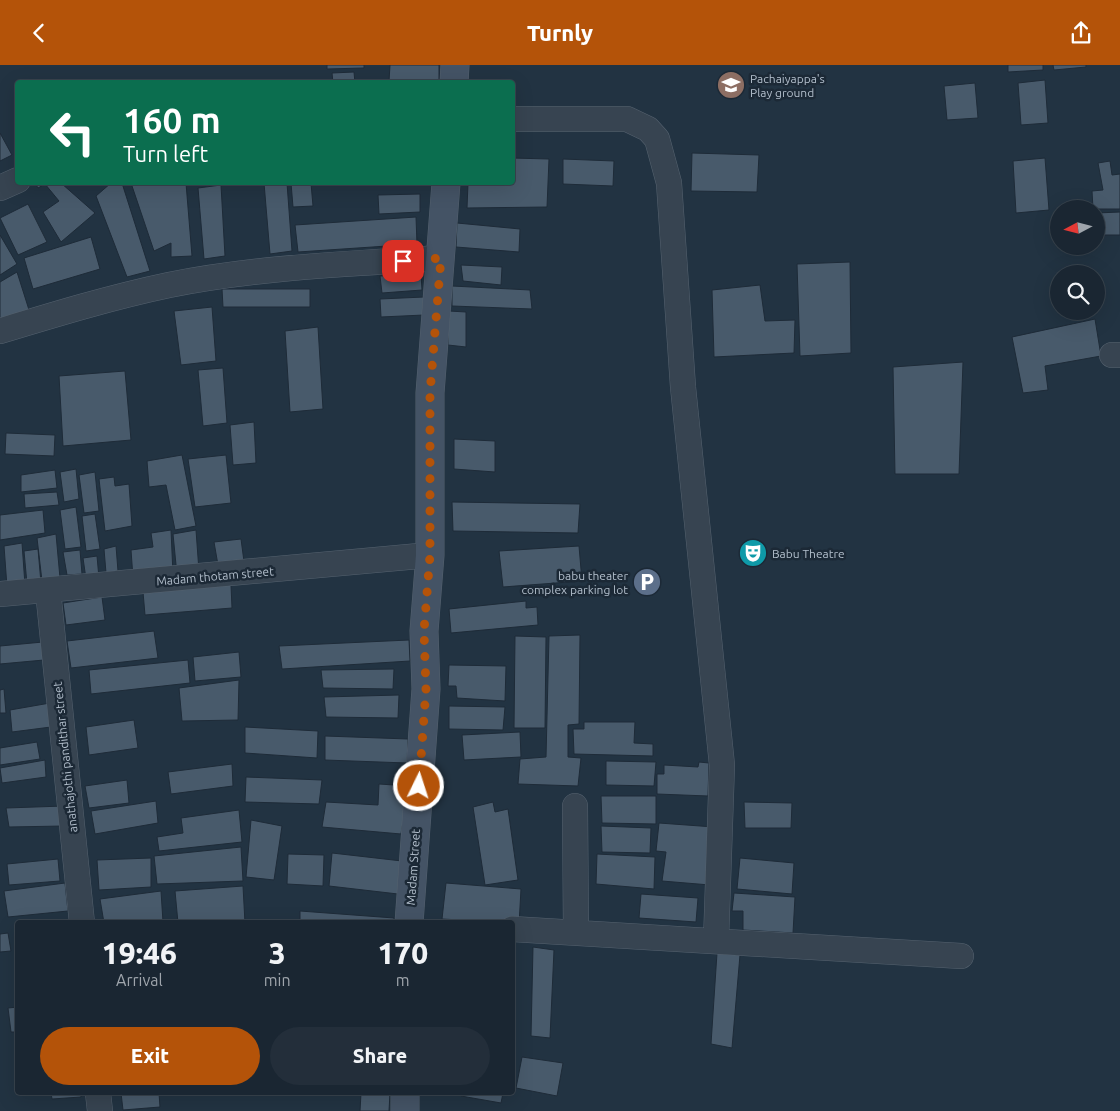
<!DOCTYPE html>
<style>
:root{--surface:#1a2632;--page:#232e3a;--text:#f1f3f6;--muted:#9fa5ac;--line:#38434d;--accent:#b45309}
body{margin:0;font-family:Ubuntu,sans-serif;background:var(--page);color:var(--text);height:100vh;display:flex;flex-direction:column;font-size:19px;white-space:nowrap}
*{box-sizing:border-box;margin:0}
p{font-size:16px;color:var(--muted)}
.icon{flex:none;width:28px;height:28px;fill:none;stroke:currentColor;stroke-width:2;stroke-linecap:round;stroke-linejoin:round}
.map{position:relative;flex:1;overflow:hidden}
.panel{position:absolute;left:15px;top:855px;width:500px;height:175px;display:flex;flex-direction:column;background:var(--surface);border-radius:5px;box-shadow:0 5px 20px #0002,0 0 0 1px var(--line)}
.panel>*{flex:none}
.guide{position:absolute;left:15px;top:15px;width:500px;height:105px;border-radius:5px;box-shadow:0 5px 20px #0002,0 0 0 1px var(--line);background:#0b6e4f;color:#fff;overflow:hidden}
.needle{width:32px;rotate:263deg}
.tools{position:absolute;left:1050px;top:135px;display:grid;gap:10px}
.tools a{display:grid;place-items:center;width:55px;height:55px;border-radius:50%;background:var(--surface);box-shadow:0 5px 20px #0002,0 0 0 1px var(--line);font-size:25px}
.pin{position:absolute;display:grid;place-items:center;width:42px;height:42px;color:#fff;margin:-21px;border-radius:10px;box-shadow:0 2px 8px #0006}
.me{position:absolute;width:55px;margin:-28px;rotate:4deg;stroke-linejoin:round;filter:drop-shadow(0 0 4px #0008)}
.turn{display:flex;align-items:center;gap:18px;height:105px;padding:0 25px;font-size:22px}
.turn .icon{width:65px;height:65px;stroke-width:2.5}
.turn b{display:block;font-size:35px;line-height:42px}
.eta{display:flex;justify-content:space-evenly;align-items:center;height:85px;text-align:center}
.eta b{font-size:30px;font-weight:800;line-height:35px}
.cta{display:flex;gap:10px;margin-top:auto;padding:10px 25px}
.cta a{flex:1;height:58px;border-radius:30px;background:var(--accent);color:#fff;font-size:20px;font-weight:800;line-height:58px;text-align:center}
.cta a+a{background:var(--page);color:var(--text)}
header{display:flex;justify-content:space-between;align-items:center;height:65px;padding:0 25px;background:var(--accent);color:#fff;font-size:22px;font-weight:800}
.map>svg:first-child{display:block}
.building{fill:#485a6b;stroke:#1e2b38}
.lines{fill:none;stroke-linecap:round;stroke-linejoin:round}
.street-casing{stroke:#55626f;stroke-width:26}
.secondary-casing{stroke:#55626f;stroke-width:29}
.street{stroke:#374451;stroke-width:25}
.secondary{stroke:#445365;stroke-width:28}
.route{stroke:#b45309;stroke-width:9;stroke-dasharray:0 16.2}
.labels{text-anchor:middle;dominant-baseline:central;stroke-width:5;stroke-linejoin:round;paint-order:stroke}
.poi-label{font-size:12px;fill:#b3bfcc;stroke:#1c2936;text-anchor:start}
.street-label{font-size:12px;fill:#b3bfcc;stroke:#1c2936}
</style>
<header><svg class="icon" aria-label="back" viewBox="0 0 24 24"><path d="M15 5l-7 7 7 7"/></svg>Turnly<svg class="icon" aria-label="share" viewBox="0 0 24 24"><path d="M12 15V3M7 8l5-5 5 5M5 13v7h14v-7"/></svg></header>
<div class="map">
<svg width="1120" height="1046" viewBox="0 0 1120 1046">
<rect width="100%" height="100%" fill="#223342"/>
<path class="building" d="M327,0H364V3L327,4Z
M390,0H439V18L389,16Z
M1008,0H1043V5L1008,7Z
M1053,0H1086V2L1054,5Z
M354,7L355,18H333L332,8Z
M1045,15L1048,58L1021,60L1018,18Z
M975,18L978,53L947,55L944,21Z
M0,68L12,90L0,96Z
M692,88L759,90L757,127L691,126Z
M512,93L549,94L547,142L467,143L468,118H512Z
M1045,93L1049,145L1016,148L1013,96Z
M563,94L614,96L613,121L563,119Z
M1110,96L1112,110L1120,109V144H1093L1092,126L1103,125L1098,98Z
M35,118H61L95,148L61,177L43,147L59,136L45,119L38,123Z
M111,118H122L150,206L127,212L96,131Z
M131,118H186L192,191L171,192V178L154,186Z
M264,118H287L292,186L270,189Z
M291,118H311L313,141L293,142Z
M388,118H431V120Z
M221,120L225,191L204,194L198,123Z
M420,129V147L379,149L378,130Z
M28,139L47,177L18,190L0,153Z
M1120,147V170H1096V148Z
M416,152L417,179L298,187L295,160Z
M457,158L520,164L519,187L456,182Z
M0,170L17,199L0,210Z
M91,172L100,204L33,224L24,193Z
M850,197L851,288L800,291L797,199Z
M461,200L502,202L501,220L463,216Z
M17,207L30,248L0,257V217Z
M421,209L422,225L382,228L380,211Z
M760,220L765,256L795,255L794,288L714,292L712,225Z
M452,221L530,225L532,244L452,241Z
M222,224H310V242H223Z
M424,232V250L381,252L380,234Z
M212,242L216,296L181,300L174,246Z
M449,246L466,247V282L448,280Z
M1095,254L1101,291L1045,301L1048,325L1023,328L1012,272Z
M318,262L323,344L290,347L285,266Z
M963,297L959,409H895L893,302Z
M223,303L227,358L203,361L198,305Z
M125,306L131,375L63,381L59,311Z
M254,357L256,398L233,400L230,360Z
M6,368L55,370L54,391L5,389Z
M454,374L495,376V407L454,404Z
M182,390L196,461L175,465L166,420L149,422L147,396Z
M226,390L231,438L195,442L188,394Z
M76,404L79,434L64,437L60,407Z
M55,405L57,423L21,427V410Z
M95,407L99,446L84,448L79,410Z
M114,412L115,421L129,419L132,461L105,466L99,414Z
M57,427L59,440L25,443L24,429Z
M452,437L580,439L578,468L453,466Z
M76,442L81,482L65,484L60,445Z
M43,445L45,468L0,475V450Z
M95,449L100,484L86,486L82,451Z
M171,465L173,509L133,513L131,485L153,482L151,468Z
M196,465L199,506L177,510L173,469Z
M56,469L60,513L42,516L37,473Z
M241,474L245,504L219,506L214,477Z
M22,478L25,520L7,522L4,481Z
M116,481L118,506L106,508L104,484Z
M579,481L582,516L503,522L499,486Z
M38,484L41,518L27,519L24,486Z
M80,485L82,509L67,510L63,487Z
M97,491L99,513L86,514L83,493Z
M231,520L232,543L145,550L143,527Z
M102,532L105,555L66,560L63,538Z
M526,536V543L537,542L538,560L451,568L449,544Z
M154,566L158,593L71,603L67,576Z
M580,570L579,659L568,660V692L581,693L578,721L518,719L520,694L546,692L549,571Z
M515,571L546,572L545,663H514Z
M409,575L410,596L282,604L279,581Z
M43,577L44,595L0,599V581Z
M239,587L241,612L195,616L193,592Z
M188,595L190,618L91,629L89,605Z
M449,600L506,601L505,636L457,633L456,621H448Z
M394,604L393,624L323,623L321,605Z
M239,615L238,655L182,656L179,623Z
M4,624L6,648H0V625Z
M399,630L398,653L326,652L324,632Z
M50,638L51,662L12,667L10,645Z
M449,641L505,642L503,665L449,664Z
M134,655L138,683L89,690L86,662Z
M584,657H635L634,678L653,679V691L574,689L573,664H584Z
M245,662L318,666L317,693L245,688Z
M520,667L521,692L464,695L462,670Z
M325,671L408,674L407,698L325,695Z
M37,677L40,694L0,700V683Z
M45,695L46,712L2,718L0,703Z
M606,696L656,697L654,721L606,720Z
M699,697L709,698L708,731L657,729V709H664V700L698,702Z
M232,699L233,721L171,729L168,707Z
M246,712L322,715L319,739L245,737Z
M127,715L129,738L89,743L85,721Z
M379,719L409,721L401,769L322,762L326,737L378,740Z
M601,731H656V759L602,758Z
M156,736L158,758L95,769L91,746Z
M493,737L495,747L508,744L518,815L485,820L473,742Z
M744,737L792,738L791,763H745Z
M64,741L63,761L9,762L6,743Z
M239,745L242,777L159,786L157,772L183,768L181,753Z
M251,755L282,761L274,815L246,812Z
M659,758L714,762L710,820L662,816L666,787L656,786Z
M601,761L651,763L650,788L602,787Z
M241,782L243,816L157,819L154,791Z
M332,788L402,796L398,829L329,821Z
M288,789L324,790L323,821L287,819Z
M597,789L655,792L654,824L596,819Z
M151,793V822L99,825L97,795Z
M740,793L794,798L792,829L737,824Z
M58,794L60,816L9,820L7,799Z
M65,818L68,846L8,852L4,826Z
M446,818L521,824L519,860L512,858L442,854Z
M243,821L245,858H178L175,826Z
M161,826L163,857L104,858L100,834Z
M734,828L795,832L793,868L743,865V846H732Z
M641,829L698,833L696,857L639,853Z
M300,846L394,853V858H300Z
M8,868L11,886L0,887V869Z
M533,882L554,885L550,973L531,971Z
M512,884H515V979H512Z
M717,888L740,890L732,983L711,979Z
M18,942V967H11L8,943Z
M522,992L563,998L557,1031L516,1023Z
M51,1028H81V1032L52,1034Z
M121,1028H159L160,1042L123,1045Z
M361,1028H390L389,1046H360Z
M462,1028H503L501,1038L461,1031Z"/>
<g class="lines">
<defs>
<path id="street" d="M512,54H627L648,64L657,74L669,118L683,322L722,700L716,876
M0,123L18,115
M0,266C56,249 112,232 169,220C258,202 350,199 441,193
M1112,290H1120
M48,526L82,858
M0,529L430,490
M575,741L576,868
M512,864L961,891
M98,1028L100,1046"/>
<path id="secondary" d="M454,18L455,0
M409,858L426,624L424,566L430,490V328L446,118
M405,1046V1028"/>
</defs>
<use href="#street" class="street-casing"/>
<use href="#secondary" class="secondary-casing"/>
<use href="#street" class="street"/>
<use href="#secondary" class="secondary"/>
</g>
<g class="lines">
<path class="route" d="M403,196L441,193L430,328V490L424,566L426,624L419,721"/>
</g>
<defs>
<symbol id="school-disc" viewBox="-11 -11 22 22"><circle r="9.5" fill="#8d6e63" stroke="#1c2936"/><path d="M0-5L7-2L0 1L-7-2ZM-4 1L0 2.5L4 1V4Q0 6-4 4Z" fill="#fff"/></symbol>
<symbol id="theatre-disc" viewBox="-11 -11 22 22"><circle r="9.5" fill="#0f9aa8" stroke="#1c2936"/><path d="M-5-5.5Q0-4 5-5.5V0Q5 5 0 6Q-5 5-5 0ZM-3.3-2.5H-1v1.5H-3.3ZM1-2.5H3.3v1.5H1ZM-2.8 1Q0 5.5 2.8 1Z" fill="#fff"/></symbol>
<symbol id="parking-disc" viewBox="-11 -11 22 22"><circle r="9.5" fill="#5c6f8a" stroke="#1c2936"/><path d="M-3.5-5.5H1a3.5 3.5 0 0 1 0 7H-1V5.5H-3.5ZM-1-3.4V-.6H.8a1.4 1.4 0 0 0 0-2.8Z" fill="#fff"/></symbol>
</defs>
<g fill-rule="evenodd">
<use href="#school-disc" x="715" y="4" width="32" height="32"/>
<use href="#theatre-disc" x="737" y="472" width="32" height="32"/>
<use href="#parking-disc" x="631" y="501" width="32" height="32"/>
</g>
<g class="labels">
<g class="poi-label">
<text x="750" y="13">Pachaiyappa's<tspan x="750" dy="14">Play ground</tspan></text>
<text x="772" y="488">Babu Theatre</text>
<text x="628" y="510" text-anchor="end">babu theater<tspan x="628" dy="14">complex parking lot</tspan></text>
</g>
<g class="street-label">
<text transform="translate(215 511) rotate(-5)">Madam thotam street</text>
<text transform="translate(65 692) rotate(-96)">anathajothi pandithar street</text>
<text transform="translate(413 802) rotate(-86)">Madam Street</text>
</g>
</g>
</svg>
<div class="tools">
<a><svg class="needle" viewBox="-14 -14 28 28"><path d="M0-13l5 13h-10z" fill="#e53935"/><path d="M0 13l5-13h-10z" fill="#9fa5ac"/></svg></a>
<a><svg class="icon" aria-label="search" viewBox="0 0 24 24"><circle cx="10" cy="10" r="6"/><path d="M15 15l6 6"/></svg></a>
</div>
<div class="pin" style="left:403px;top:196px;background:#d93025"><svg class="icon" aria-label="arrive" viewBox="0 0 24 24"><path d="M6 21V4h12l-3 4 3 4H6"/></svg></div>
<svg class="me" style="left:419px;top:721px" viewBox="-20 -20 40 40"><circle r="17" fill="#b45309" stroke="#fff" stroke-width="3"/><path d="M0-11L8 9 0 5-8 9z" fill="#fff"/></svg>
<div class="guide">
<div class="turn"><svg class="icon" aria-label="left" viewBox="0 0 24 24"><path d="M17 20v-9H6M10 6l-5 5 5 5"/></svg><div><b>160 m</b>Turn left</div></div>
</div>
<section class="panel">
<div class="eta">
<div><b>19:46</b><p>Arrival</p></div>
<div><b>3</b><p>min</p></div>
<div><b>170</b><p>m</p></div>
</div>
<div class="cta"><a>Exit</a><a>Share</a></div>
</section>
</div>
